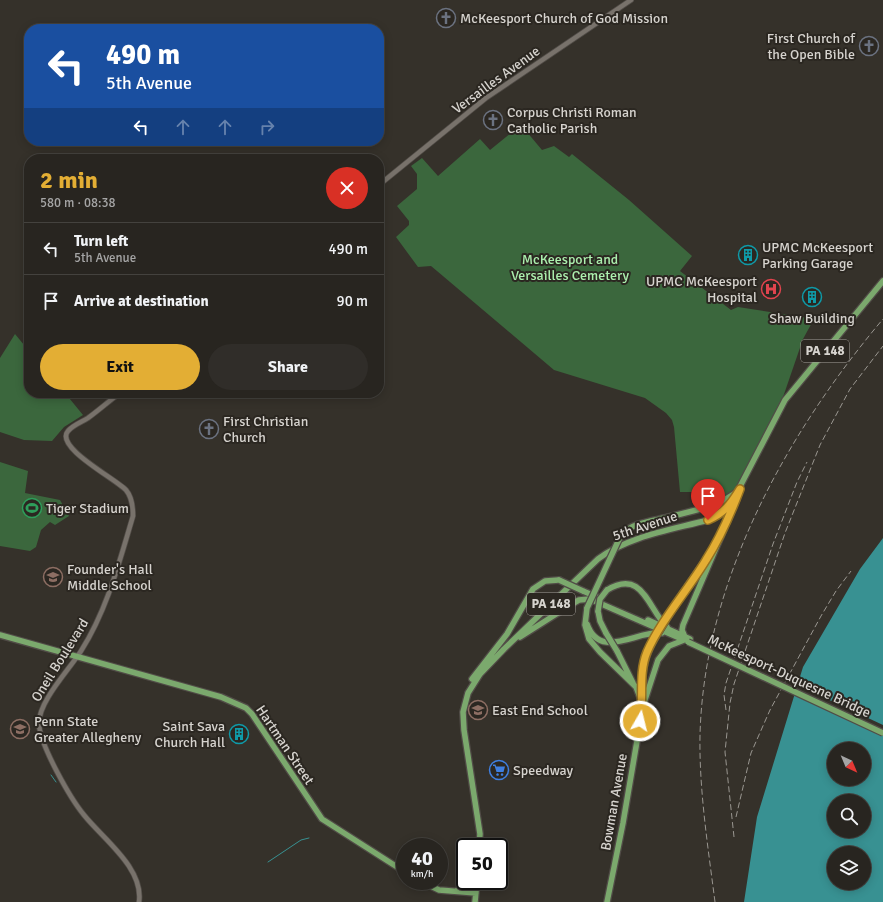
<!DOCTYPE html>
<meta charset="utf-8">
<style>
:root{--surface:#282520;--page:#302d29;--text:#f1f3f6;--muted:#a5a5a5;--line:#44423e;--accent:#e3ae34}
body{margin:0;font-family:Signika,sans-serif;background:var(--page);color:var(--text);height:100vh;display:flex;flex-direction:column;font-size:15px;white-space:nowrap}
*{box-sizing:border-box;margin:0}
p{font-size:13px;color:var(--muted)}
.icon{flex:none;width:22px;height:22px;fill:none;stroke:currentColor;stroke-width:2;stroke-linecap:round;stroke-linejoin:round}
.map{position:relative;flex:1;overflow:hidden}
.sheet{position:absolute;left:24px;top:154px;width:360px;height:244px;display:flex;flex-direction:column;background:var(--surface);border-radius:16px;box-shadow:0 2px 10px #0003,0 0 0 1px var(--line)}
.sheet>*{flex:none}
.guide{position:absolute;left:24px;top:24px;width:360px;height:122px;border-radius:16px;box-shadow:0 2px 10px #0003,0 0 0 1px var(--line);background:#1a4fa0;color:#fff;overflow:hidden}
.needle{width:26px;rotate:136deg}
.buttons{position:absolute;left:827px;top:742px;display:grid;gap:8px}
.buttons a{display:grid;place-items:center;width:44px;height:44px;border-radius:50%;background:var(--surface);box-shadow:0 2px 10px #0003,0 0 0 1px var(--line);font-size:20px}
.speed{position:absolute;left:396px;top:838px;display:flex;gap:8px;font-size:20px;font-weight:700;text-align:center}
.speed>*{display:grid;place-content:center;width:52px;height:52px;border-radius:50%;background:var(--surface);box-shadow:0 2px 10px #0003,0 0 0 1px var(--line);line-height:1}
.speed small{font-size:10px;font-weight:400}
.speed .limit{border:2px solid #111;border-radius:6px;background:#fff;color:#111}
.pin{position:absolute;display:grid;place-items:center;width:34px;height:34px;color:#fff;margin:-41px -17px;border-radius:50% 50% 50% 0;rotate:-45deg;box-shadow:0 0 4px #0007}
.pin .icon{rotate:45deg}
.me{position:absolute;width:44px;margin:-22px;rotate:8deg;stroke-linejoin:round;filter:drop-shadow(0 0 3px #0008)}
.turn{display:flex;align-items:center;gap:14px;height:84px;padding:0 16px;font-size:18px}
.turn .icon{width:52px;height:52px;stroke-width:2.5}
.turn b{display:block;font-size:28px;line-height:34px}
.lanes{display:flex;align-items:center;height:38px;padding:0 16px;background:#0003;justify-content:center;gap:20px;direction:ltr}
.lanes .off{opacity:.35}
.round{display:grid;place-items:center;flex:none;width:42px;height:42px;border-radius:21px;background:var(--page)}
.head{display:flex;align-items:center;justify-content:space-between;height:68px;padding:0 16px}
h1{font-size:24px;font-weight:700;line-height:30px;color:var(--accent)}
.primary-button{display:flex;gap:8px;margin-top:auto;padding:8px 16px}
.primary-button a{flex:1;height:46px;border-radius:24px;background:var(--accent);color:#111;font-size:16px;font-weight:700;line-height:46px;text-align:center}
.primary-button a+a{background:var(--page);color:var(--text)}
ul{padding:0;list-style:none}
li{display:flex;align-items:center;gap:12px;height:52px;padding:0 16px;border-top:1px solid var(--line)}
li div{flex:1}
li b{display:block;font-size:15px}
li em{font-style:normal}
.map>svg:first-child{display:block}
.green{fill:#3b673d}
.water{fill:#389192;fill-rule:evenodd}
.pier{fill:#35312a}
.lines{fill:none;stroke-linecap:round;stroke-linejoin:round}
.stream{stroke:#389192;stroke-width:1}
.minor-casing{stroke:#514c47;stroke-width:6}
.major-casing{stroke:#514c47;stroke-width:8}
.minor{stroke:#78726b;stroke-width:4.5}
.major{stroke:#7ba96d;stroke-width:5.5}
.rail{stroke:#9a9791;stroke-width:1;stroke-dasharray:6 3;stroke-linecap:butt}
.major-bridge-casing{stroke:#514c47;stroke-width:8;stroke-linecap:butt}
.major-bridge{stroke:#7ba96d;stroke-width:5.5}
.route-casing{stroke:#947122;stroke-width:10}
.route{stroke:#e3ae34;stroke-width:7}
.labels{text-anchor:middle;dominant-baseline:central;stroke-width:4;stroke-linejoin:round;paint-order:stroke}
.shield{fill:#2b2721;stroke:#a39f9a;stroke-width:1}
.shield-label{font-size:13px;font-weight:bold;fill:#d6d3ce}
.poi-label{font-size:14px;fill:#d6d3ce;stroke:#2b2721;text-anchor:start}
.street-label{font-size:14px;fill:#d6d3ce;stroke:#2b2721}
.park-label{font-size:14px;fill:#acf0ae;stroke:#2b2721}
</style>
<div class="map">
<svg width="883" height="902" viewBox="0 0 883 902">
<rect width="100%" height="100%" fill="#35312a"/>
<path class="green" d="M521,125L542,150L554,146L569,157L572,154L629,200L692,256L680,271L731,310L738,307L814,319L803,339L781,403L738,488L724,496L701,499L696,492H680L674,427L672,420L666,413L645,398L554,370L437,271L431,266L418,267L396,237L409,225V221L397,206L417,189V174L411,166L422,158L438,176L480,139L490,150Z
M15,334L29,351V393H65L83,415L64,427L52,441L24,440L0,432V358Z
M0,462L28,471L25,493L60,500L69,516L55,525L50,522L41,530L36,547L30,551L0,546Z"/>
<path class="water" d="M883,538V902H744L757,817L803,667L860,569ZM834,749H864V779H834ZM834,801H864V831H834ZM834,853H864V883H834Z"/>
<path class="pier" d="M795,684L883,725V736L792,693Z"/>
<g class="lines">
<path class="stream" d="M51,775L56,782
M268,862L301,840L309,838"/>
<defs>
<path id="minor" d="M379,185L486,98L631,0
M120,393C109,401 99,410 88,418C82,422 73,425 68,431C54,447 116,479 126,490C132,497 133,507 133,516C119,563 107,610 81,651C69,670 38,702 39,724C40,745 70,798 84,815C103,839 144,868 139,902"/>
<path id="major" d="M669,517L716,505L737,492
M688,585L711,552
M607,590C643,568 648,609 667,627
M583,591L597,597
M587,608L585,625L589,639L600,652L636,687L643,705
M598,611L600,621L606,633
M648,620L690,639
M587,624C600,661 637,630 662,633
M0,635L221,697L246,708L252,714L322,819L405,872
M520,637L572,604L579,600L590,599L684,640
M685,637L682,630L683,625L737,499
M617,651L633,683
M472,679L507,634L533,589L545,581L559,580
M643,699C641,678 643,661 653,642
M479,847L480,834L464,730L463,712L468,693L480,674L504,649L598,559C629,536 671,530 708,520L719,515L727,508L734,498L785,400L883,281
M420,881L439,890L476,893
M458,890L468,885L471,881
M475,902L477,881
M607,902L623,823L643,706L658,660L669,646L684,640"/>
</defs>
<use href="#minor" class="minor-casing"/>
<use href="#major" class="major-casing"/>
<use href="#minor" class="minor"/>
<use href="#major" class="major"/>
<path class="rail" d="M726,710L724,695L726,683L773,544L797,482L807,462
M736,817L751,753L770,710L821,616L836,591L851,571
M734,837L725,752L730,703L734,684L785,533L820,445L850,389L883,346
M715,902C708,847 699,790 700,735C704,581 786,434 883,319"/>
<defs>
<path id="major-bridge" d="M559,580L583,591
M587,608L621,535C633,522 653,521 669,517
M598,611L600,599L607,590
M606,633L617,651
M653,642L688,585
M688,642L883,733"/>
</defs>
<use href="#major-bridge" class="major-bridge-casing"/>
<use href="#major-bridge" class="major-bridge"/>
</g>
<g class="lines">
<defs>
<path id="route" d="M640,721C644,698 638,674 647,652C661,620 688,590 706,560C720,538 731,513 740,489C731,504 724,513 708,520"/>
</defs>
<use href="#route" class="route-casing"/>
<use href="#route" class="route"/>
</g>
<defs>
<symbol id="church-ring" viewBox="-11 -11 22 22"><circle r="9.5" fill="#2b2721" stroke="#6b7280" stroke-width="1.5"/><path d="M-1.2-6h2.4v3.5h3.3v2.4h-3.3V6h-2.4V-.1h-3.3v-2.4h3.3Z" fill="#6b7280"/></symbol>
<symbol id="building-ring" viewBox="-11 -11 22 22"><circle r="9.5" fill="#2b2721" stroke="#0f9aa8" stroke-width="1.5"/><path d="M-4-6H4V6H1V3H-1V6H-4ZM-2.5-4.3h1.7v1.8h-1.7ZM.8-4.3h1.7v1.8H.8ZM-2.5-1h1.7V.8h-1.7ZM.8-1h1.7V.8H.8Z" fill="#0f9aa8"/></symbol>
<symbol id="hospital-ring" viewBox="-11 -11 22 22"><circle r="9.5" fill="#2b2721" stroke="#e0444e" stroke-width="1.5"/><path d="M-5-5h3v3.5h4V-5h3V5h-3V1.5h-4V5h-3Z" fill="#e0444e"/></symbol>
<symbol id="stadium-ring" viewBox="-11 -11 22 22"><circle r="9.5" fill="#2b2721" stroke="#2e9e5b" stroke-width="1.5"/><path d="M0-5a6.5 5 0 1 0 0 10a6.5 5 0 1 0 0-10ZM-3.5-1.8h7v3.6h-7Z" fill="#2e9e5b"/></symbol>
<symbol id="school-ring" viewBox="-11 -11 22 22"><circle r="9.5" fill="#2b2721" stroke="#8d6e63" stroke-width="1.5"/><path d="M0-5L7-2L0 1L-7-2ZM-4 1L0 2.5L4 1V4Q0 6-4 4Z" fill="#8d6e63"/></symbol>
<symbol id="university-ring" viewBox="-11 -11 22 22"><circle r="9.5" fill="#2b2721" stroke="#8d6e63" stroke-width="1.5"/><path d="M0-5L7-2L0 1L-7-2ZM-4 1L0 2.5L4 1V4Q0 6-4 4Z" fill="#8d6e63"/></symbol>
<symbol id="supermarket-ring" viewBox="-11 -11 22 22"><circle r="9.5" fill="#2b2721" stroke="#3f7fe0" stroke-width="1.5"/><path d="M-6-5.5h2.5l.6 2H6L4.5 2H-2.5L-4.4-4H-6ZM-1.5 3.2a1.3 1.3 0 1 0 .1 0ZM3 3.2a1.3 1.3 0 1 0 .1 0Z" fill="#3f7fe0"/></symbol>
</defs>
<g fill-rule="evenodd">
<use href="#church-ring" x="435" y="7" width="22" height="22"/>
<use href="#church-ring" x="858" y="35" width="22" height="22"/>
<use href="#church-ring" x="482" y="109" width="22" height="22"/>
<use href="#building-ring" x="737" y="244" width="22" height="22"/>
<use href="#hospital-ring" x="760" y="278" width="22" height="22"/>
<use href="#building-ring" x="801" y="286" width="22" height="22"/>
<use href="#church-ring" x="198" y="418" width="22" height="22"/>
<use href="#stadium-ring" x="21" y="497" width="22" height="22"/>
<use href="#school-ring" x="42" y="566" width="22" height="22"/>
<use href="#school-ring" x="467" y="699" width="22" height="22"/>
<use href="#university-ring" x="9" y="718" width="22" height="22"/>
<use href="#building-ring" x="228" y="723" width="22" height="22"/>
<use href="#supermarket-ring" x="488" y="759" width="22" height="22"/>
</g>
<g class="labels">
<g class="shield">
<rect x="801" y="340" width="48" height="22" rx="3"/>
<rect x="527" y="593" width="48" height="22" rx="3"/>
</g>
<g class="shield-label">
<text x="825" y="351">PA 148</text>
<text x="551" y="604">PA 148</text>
</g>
<g class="poi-label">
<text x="460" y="18">McKeesport Church of God Mission</text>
<text x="855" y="38" text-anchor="end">First Church of<tspan x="855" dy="16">the Open Bible</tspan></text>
<text x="507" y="112">Corpus Christi Roman<tspan x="507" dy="16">Catholic Parish</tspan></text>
<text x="762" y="247">UPMC McKeesport<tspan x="762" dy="16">Parking Garage</tspan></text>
<text x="757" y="281" text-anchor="end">UPMC McKeesport<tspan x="757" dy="16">Hospital</tspan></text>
<text x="812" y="318" text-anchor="middle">Shaw Building</text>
<text x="223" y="421">First Christian<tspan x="223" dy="16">Church</tspan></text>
<text x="46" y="508">Tiger Stadium</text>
<text x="67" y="569">Founder's Hall<tspan x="67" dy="16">Middle School</tspan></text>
<text x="492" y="710">East End School</text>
<text x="34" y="721">Penn State<tspan x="34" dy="16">Greater Allegheny</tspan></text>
<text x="225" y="726" text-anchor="end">Saint Sava<tspan x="225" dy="16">Church Hall</tspan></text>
<text x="513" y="770">Speedway</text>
</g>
<g class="street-label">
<text transform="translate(496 80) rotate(-36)">Versailles Avenue</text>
<text transform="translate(645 526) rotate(-18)">5th Avenue</text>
<text transform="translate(60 660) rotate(-58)">Oneil Boulevard</text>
<text transform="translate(789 676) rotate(25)">McKeesport-Duquesne Bridge</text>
<text transform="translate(285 745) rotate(56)">Hartman Street</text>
<text transform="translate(614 802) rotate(-80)">Bowman Avenue</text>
</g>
<g class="park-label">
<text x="570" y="259">McKeesport and<tspan x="570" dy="16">Versailles Cemetery</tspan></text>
</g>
</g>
</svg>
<div class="buttons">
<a><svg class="needle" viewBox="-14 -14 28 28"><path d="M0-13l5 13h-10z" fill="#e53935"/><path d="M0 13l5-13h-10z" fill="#a5a5a5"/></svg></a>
<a><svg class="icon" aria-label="search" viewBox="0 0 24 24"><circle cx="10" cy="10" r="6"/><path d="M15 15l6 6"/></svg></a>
<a><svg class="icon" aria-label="layers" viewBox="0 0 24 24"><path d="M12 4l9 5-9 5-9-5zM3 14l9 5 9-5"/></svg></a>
</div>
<div class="speed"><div>40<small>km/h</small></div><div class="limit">50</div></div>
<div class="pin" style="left:708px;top:520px;background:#d93025"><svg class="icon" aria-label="arrive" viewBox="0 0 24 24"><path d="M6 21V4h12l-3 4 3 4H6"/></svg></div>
<svg class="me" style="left:640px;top:721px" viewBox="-20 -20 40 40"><circle r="17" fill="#e3ae34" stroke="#fff" stroke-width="3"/><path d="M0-11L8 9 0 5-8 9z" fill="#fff"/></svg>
<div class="guide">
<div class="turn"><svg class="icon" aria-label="left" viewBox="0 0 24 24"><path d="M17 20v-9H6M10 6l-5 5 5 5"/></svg><div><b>490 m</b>5th Avenue</div></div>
<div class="lanes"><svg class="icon" aria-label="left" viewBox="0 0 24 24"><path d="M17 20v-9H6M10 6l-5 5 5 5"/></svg><svg class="icon off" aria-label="ahead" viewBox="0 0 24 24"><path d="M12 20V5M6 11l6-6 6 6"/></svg><svg class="icon off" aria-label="ahead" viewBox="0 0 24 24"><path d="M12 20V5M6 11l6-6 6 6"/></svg><svg class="icon off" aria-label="right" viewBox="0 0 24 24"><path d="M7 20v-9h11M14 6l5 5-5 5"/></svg></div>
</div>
<section class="sheet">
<div class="head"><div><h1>2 min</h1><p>580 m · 08:38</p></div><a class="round" style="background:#d93025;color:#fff"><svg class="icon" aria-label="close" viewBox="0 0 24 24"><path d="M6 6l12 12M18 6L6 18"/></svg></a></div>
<ul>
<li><svg class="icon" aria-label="left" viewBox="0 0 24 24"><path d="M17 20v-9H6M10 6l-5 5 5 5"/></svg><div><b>Turn left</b><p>5th Avenue</p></div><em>490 m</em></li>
<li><svg class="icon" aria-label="arrive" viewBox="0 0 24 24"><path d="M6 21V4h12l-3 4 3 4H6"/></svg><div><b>Arrive at destination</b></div><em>90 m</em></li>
</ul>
<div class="primary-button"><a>Exit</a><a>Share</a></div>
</section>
</div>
